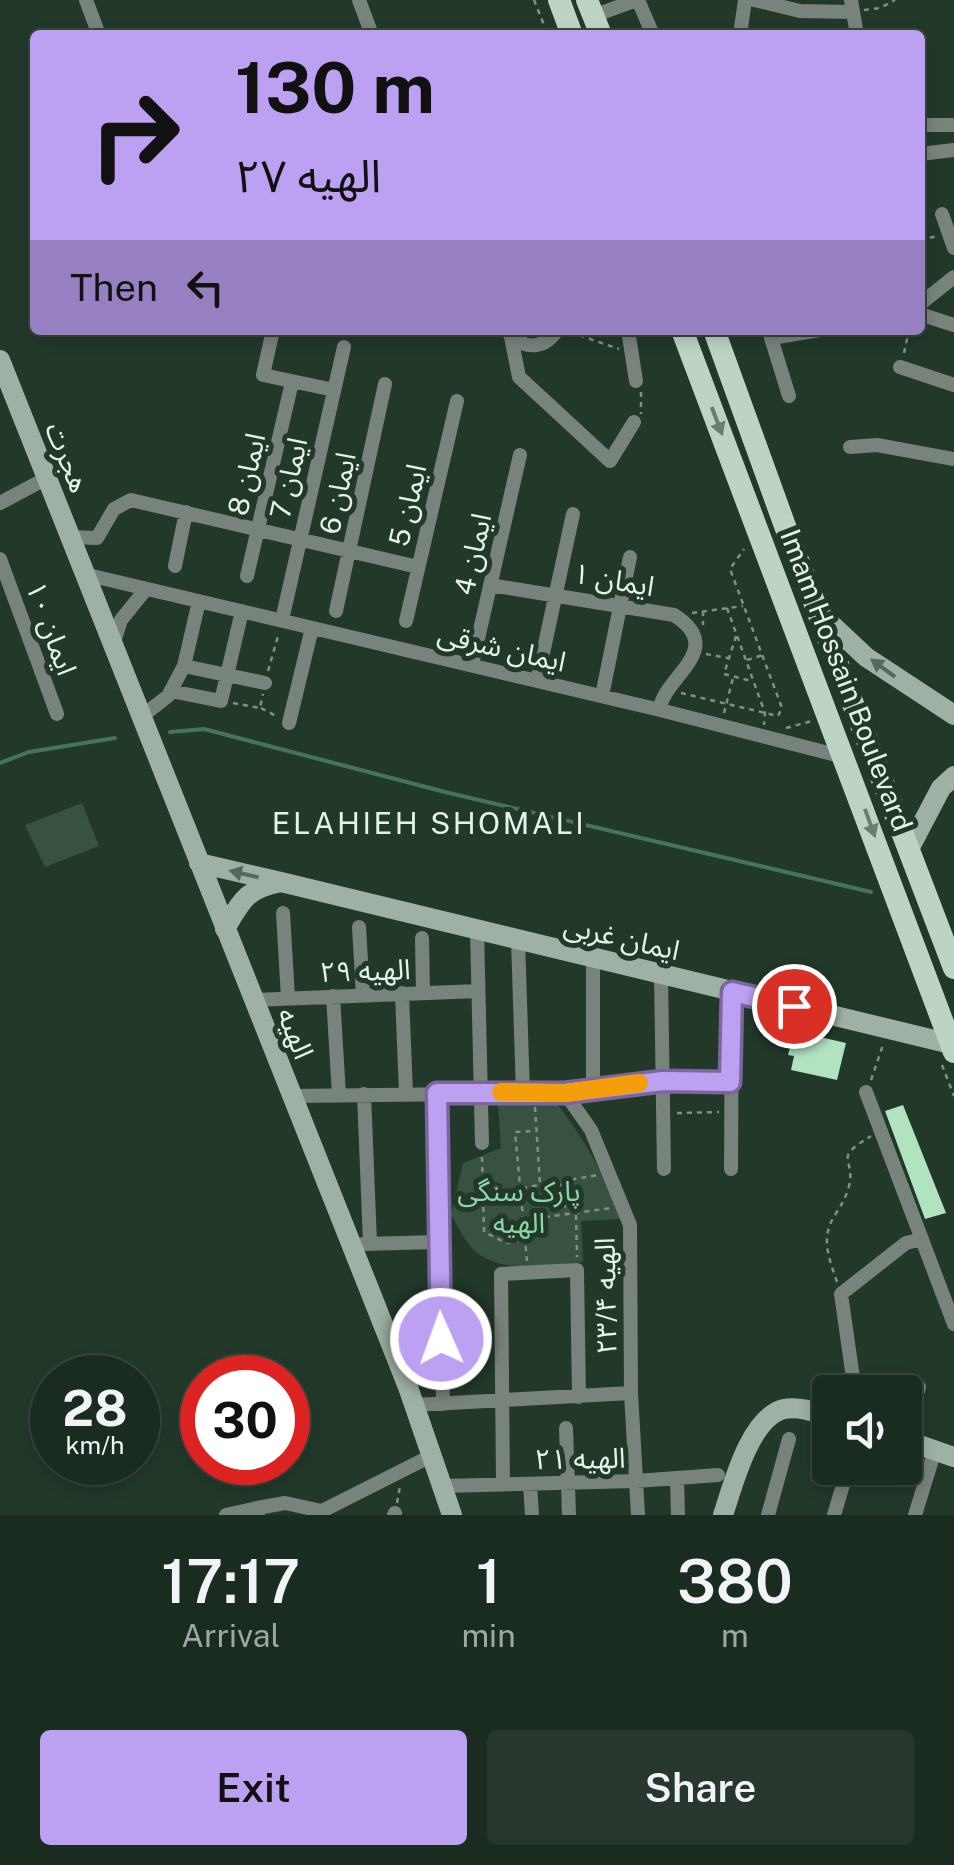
<!DOCTYPE html>
<meta charset="utf-8">
<style>
:root{--surface:#1a2b20;--page:#27372d;--text:#f1f3f6;--muted:#9fa7a5;--line:#38473e;--accent:#bca0f2}
body{margin:0;font-family:"Public Sans","Noto Sans Arabic",sans-serif;background:var(--page);color:var(--text);height:100vh;display:flex;flex-direction:column;font-size:38px;white-space:nowrap}
*{box-sizing:border-box;margin:0}
p{font-size:32px;color:var(--muted)}
.icon{flex:none;width:55px;height:55px;fill:none;stroke:currentColor;stroke-width:2;stroke-linecap:round;stroke-linejoin:round}
.map{position:relative;height:1515px;overflow:hidden}
.side{display:flex;flex-direction:column;background:var(--surface);flex:1}
.side>*{flex:none}
.top-card{position:absolute;left:30px;top:30px;width:895px;height:305px;border-radius:10px;box-shadow:0 5px 15px #0003,0 0 0 2px var(--line);background:#bca0f2;color:#111;overflow:hidden}
.tools{position:absolute;left:812px;top:1375px;display:grid;gap:20px}
.tools a{display:grid;place-items:center;width:110px;height:110px;border-radius:10px;background:var(--surface);box-shadow:0 5px 15px #0003,0 0 0 2px var(--line);font-size:50px}
.speed{position:absolute;left:30px;top:1355px;display:flex;gap:20px;font-size:50px;font-weight:700;text-align:center}
.speed>*{display:grid;place-content:center;width:130px;height:130px;border-radius:50%;background:var(--surface);box-shadow:0 5px 15px #0003,0 0 0 2px var(--line);line-height:1}
.speed small{font-size:25px;font-weight:400}
.speed .limit{border:15px solid #d22;background:#fff;color:#111}
.pin{position:absolute;display:grid;place-items:center;width:85px;height:85px;color:#fff;margin:-42px;border:5px solid #fff;border-radius:50%;box-shadow:0 2px 10px #0007}
.me{position:absolute;width:110px;margin:-55px;rotate:358deg;stroke-linejoin:round;filter:drop-shadow(0 0 8px #0008)}
.turn{display:flex;align-items:center;gap:35px;height:210px;padding:0 40px;font-size:45px}
.turn .icon{width:130px;height:130px;stroke-width:2.5}
.turn b{display:block;font-size:70px;line-height:85px}
.then{display:flex;align-items:center;height:95px;padding:0 40px;background:#0003;gap:20px;font-size:38px}
.eta{display:flex;justify-content:space-evenly;align-items:center;height:170px;text-align:center}
.eta b{font-size:60px;font-weight:600;line-height:70px}
.cta{display:flex;gap:20px;margin-top:auto;padding:20px 40px}
.cta a{flex:1;height:115px;border-radius:10px;background:var(--accent);color:#111;font-size:40px;font-weight:600;line-height:115px;text-align:center}
.cta a+a{background:var(--page);color:var(--text)}
.map>svg:first-child{display:block}
.green{fill:#385241}
.lines{fill:none;stroke-linecap:round;stroke-linejoin:round}
.stream{stroke:#467456;stroke-width:4}
.building{fill:#b1e3c0}
.path{stroke:#7e9184;stroke-width:2.5;stroke-dasharray:5 5;stroke-linecap:butt}
.street{stroke:#78837b;stroke-width:14}
.secondary{stroke:#9fb1a4;stroke-width:20}
.primary{stroke:#bdd4c4;stroke-width:22}
.oneway{fill:#687f6f}
.oneway2{fill:#54695b}
.route-casing{stroke:#7a689d;stroke-width:25}
.route{stroke:#bca0f2;stroke-width:18}
.slow{stroke:#f59e0b;stroke-width:18}
.labels{text-anchor:middle;dominant-baseline:central;stroke-width:10;stroke-linejoin:round;paint-order:stroke}
.street-label{font-size:28px;fill:#e4f2e8;stroke:#22392a}
.park-label{font-size:28px;fill:#8dd6a6;stroke:#22392a}
.neighbourhood-label{font-size:30px;letter-spacing:2.5px;fill:#e4f2e8;stroke:#22392a}
</style>
<div class="map">
<svg width="954" height="1515" viewBox="0 0 954 1515">
<rect width="100%" height="100%" fill="#22392a"/>
<path class="green" d="M82,803L99,846L45,867L25,825Z
M555,1101C583,1137 605,1175 621,1219L581,1221L583,1262C549,1264 500,1276 473,1249C464,1240 458,1226 451,1215L463,1163L501,1148L498,1103Z"/>
<g class="lines">
<path class="stream" d="M170,732L204,729L445,792L871,892
M0,763L29,752L115,738"/>
</g>
<path class="building" d="M794,1031L846,1043L837,1080L791,1070L794,1056L788,1055Z
M903,1105L946,1213L925,1219L885,1111Z"/>
<g class="lines">
<path class="path" d="M534,0L548,35
M864,10L880,8L895,0
M920,240L938,236
M570,332L619,349
M904,353L909,330
M641,392V414
M727,608L765,713L764,725
M703,611V625
M692,613L743,606
M736,636L724,674L751,681
M706,654L728,658
M747,660L763,655
M268,671L278,636
M681,693L778,716L782,708L730,569L744,549
M233,703L260,708L263,694
M261,708L276,716
M724,713L733,678
M786,728L812,721
M942,1065L954,1096
M871,1080L883,1045
M535,1107L540,1184
M677,1113L719,1112
M482,1157L484,1232L506,1243L524,1240
M561,1183L566,1214
M522,1188L598,1175
M454,1196L483,1200L520,1197
M576,1215L577,1257
M525,1220L611,1208
M527,1261L515,1132L537,1131
M837,1282C829,1258 820,1238 835,1215C841,1205 846,1198 849,1186C856,1157 831,1160 871,1136
M397,1503L400,1486"/>
<path class="street" d="M86,0L99,35
M359,0L372,35
M638,0L653,35
M754,0L800,11L852,12
M851,0L857,35
M593,16L637,0
M740,35L745,0
M924,125H954
M920,154L954,150
M942,214L954,248
M920,304L954,277
M920,314L954,325
M273,330L263,375L334,390
M628,330L636,381
M775,330L771,338L789,396
M510,335C526,350 545,349 557,330
M511,337L519,377L610,461L634,422
M771,338L820,330
M900,367L954,385
M850,447L877,445L954,459
M0,503L47,478
M70,537L97,538L114,509L131,500L418,567
M0,559L57,714
M175,566L186,512
M84,574L660,710L844,757
M247,576L292,382
M490,585L674,615C729,650 661,678 660,710
M336,611L385,384
M282,620L344,347
M406,621L457,401
M113,645L121,620L146,589
M472,665L520,455
M184,666L199,601
M537,681L573,514
M171,691L221,701L242,611
M602,696L630,557
M141,717L168,696L184,666L265,683
M289,723L312,628
M283,913L288,998
M359,927L363,995
M477,930L482,1143
M422,938L423,993
M518,940L523,1093
M593,958V1088
M661,974L664,1169
M402,993L406,1094
M333,996L339,1095
M253,1000L478,991
M866,1092L954,1324
M437,1093L443,1404
M565,1093L591,1130L630,1225L631,1393L638,1515
M364,1094L370,1243
M292,1096L565,1093L663,1081L730,1082
M731,1169L732,991
M363,1244L438,1242
M855,1392L841,1294L906,1243L922,1239
M414,1405L631,1393
M566,1428L569,1515
M905,1436L919,1387
M677,1478L678,1515
M503,1484L501,1274L577,1270L579,1397
M530,1484L532,1515
M442,1486L636,1481L718,1475
M226,1515L257,1508
M258,1515L257,1508L285,1503L322,1511
M323,1515L322,1511L431,1456
M394,1515L395,1513
M768,1515L789,1439
M834,1515L848,1468
M915,1515L935,1450"/>
<path class="secondary" d="M0,360L408,1387L452,1515
M818,612L866,657L954,715
M909,849L941,788L954,776
M199,863L281,882C246,889 242,900 225,929
M281,882L951,1044
M905,1440L954,1457
M723,1515C733,1485 750,1417 784,1409C799,1406 815,1412 830,1417"/>
<path class="primary" d="M559,0L572,35
M587,0L601,35
M682,330L954,1052
M714,330L785,526L954,968"/>
</g>
<defs><path id="oneway-solid" d="M-6-.8H1V-3.2L6.5 0L1 3.2V.8H-6Z" transform="scale(2.5)"/></defs>
<g class="oneway">
<use href="#oneway-solid" transform="translate(717 421) rotate(69)"/>
<use href="#oneway-solid" transform="translate(870 823) rotate(70)"/>
</g>
<g class="oneway2">
<use href="#oneway-solid" transform="translate(883 668) rotate(-144)"/>
<use href="#oneway-solid" transform="translate(244 874) rotate(-167)"/>
</g>
<g class="lines">
<defs>
<path id="route" d="M441,1339L437,1093H565L663,1081L730,1082L732,992L794,1006"/>
</defs>
<use href="#route" class="route-casing"/>
<use href="#route" class="route"/>
<path class="slow" d="M501,1092L565,1093L639,1083"/>
</g>
<g class="labels">
<g class="street-label">
<text transform="translate(68 457) rotate(68)">هجرت</text>
<text transform="translate(246 474) rotate(-77)">ایمان 8</text>
<text transform="translate(288 478) rotate(-77)">ایمان 7</text>
<text transform="translate(337 493) rotate(-78)">ایمان 6</text>
<text transform="translate(407 505) rotate(-77)">ایمان 5</text>
<text transform="translate(472 554) rotate(-77)">ایمان 4</text>
<text transform="translate(614 579) rotate(10)">ایمان ۱</text>
<text transform="translate(52 628) rotate(70)">ایمان ۱۰</text>
<text transform="translate(502 647) rotate(13)">ایمان شرقی</text>
<text transform="translate(847 680) rotate(69)">Imam Hossain Boulevard</text>
<text transform="translate(622 937) rotate(13)">ایمان غربی</text>
<text transform="translate(365 970) rotate(-2)">الهیه ۲۹</text>
<text transform="translate(296 1033) rotate(68)">الهیه</text>
<text transform="translate(605 1296) rotate(-91)">الهیه ۲۳/۴</text>
<text transform="translate(580 1458) rotate(-1)">الهیه ۲۱</text>
</g>
<g class="park-label">
<text x="519" y="1190">پارک سنگی<tspan x="519" dy="32">الهیه</tspan></text>
</g>
<g class="neighbourhood-label">
<text x="429" y="823">ELAHIEH SHOMALI</text>
</g>
</g>
</svg>
<div class="tools">
<a><svg class="icon" aria-label="sound" viewBox="0 0 24 24"><path d="M4 9h4l5-4v14l-5-4H4zM17 9q2 3 0 6"/></svg></a>
</div>
<div class="speed"><div>28<small>km/h</small></div><div class="limit">30</div></div>
<div class="pin" style="left:794px;top:1006px;background:#d93025"><svg class="icon" aria-label="arrive" viewBox="0 0 24 24"><path d="M6 21V4h12l-3 4 3 4H6"/></svg></div>
<svg class="me" style="left:441px;top:1339px" viewBox="-20 -20 40 40"><circle r="17" fill="#bca0f2" stroke="#fff" stroke-width="3"/><path d="M0-11L8 9 0 5-8 9z" fill="#fff"/></svg>
<div class="top-card">
<div class="turn"><svg class="icon" aria-label="right" viewBox="0 0 24 24"><path d="M7 20v-9h11M14 6l5 5-5 5"/></svg><div><b>130 m</b>الهیه ۲۷</div></div>
<div class="then">Then<svg class="icon" aria-label="left" viewBox="0 0 24 24"><path d="M17 20v-9H6M10 6l-5 5 5 5"/></svg></div>
</div>
</div>
<section class="side">
<div class="eta">
<div><b>17:17</b><p>Arrival</p></div>
<div><b>1</b><p>min</p></div>
<div><b>380</b><p>m</p></div>
</div>
<div class="cta"><a>Exit</a><a>Share</a></div>
</section>
